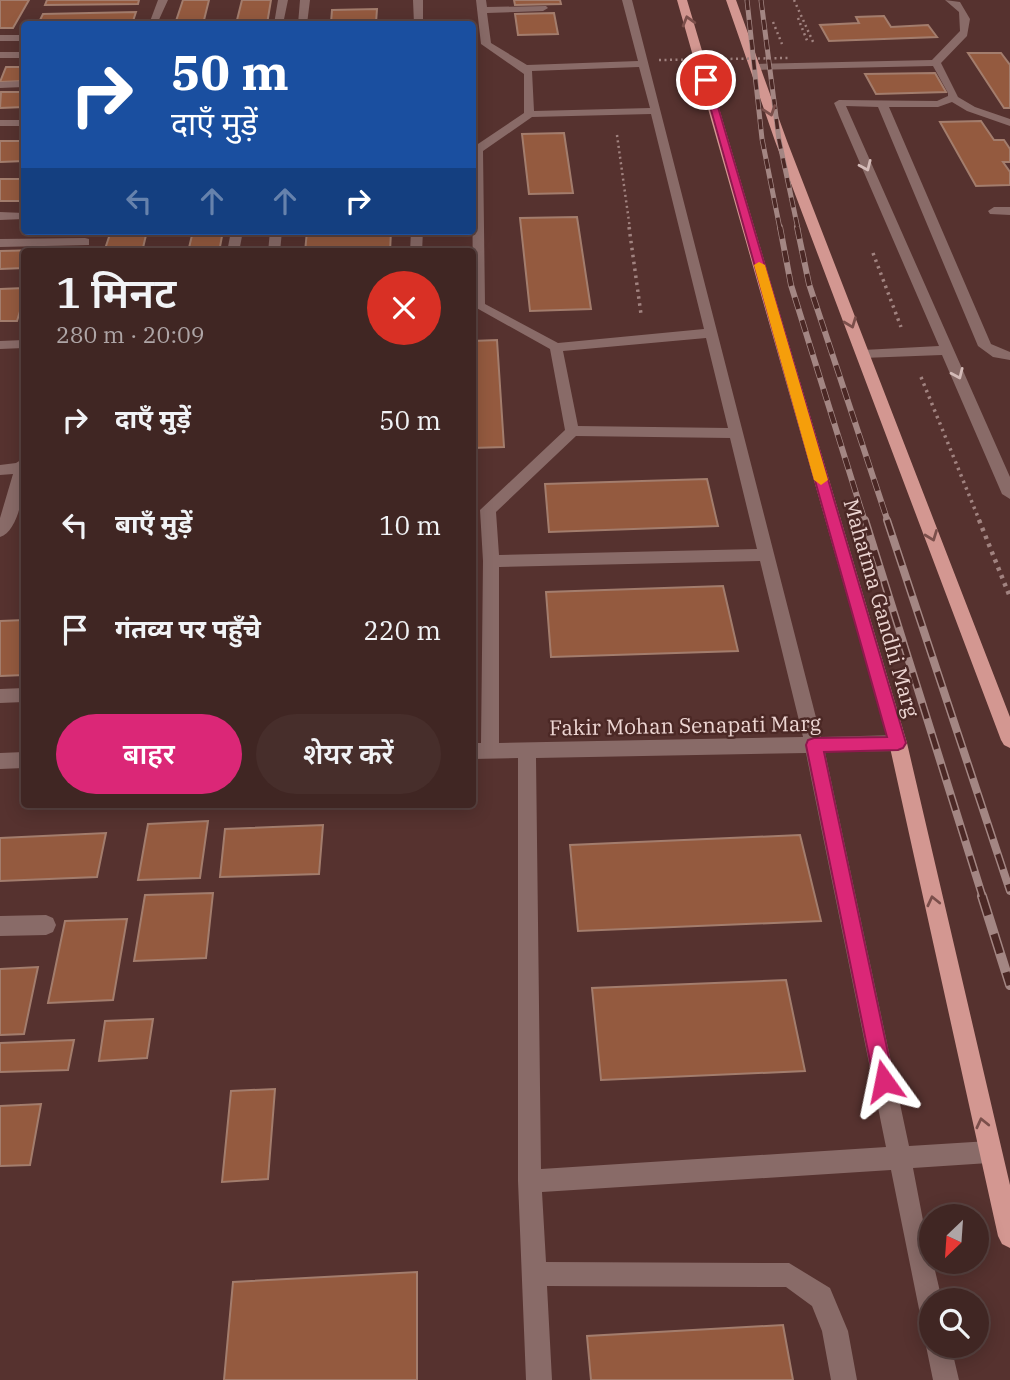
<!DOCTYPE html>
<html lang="hi">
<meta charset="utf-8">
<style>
:root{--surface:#402623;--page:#472e2b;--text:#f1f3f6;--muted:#aea5a6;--line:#594341;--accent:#db2777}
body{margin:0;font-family:"IBM Plex Serif","Noto Sans Devanagari",serif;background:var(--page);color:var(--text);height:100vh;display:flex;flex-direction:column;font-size:26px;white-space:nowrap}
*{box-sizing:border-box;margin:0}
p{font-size:23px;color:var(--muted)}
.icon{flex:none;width:38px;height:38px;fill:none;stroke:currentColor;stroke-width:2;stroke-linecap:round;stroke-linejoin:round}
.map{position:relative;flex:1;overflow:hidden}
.drawer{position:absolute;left:21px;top:248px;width:455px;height:560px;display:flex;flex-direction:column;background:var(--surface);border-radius:7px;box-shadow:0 4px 18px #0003,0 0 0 2px var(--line)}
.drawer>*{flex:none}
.hud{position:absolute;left:21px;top:21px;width:455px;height:214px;border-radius:7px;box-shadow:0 4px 18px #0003,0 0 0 2px var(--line);background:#1a4fa0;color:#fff;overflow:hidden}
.needle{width:46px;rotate:205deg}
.buttons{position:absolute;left:919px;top:1204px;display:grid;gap:14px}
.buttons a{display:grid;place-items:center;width:70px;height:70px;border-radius:50%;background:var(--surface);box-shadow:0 4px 18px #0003,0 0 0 2px var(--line);font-size:35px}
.pin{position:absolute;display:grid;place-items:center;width:60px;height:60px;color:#fff;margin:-30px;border:4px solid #fff;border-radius:50%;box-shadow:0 2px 7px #0007}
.me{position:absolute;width:77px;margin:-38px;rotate:348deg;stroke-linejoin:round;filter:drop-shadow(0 0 5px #0008)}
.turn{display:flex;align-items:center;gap:24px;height:147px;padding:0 35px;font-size:32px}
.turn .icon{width:91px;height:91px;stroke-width:2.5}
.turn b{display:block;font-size:49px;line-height:60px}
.lanes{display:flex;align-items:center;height:66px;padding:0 35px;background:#0003;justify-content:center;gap:35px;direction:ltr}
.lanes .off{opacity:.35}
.round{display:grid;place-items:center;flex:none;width:74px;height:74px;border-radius:37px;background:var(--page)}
.overview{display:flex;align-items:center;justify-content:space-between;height:119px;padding:0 35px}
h1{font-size:42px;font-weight:600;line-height:52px}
.action{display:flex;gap:14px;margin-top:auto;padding:14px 35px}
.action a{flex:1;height:80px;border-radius:42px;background:var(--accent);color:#fff;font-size:28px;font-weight:600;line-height:80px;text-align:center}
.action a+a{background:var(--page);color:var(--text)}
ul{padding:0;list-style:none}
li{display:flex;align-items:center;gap:21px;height:105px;padding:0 35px}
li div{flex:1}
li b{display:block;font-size:26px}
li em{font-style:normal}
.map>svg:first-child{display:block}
.building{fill:#945a3f;stroke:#a37d6d;stroke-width:2}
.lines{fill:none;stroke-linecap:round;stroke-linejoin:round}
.path-far2{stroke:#a18380;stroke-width:2.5;stroke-dasharray:2 3.5;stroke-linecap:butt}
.path-far1{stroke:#a18380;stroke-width:3.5;stroke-dasharray:2.5 4.5;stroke-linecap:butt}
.path{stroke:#a18380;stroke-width:4.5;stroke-dasharray:3.5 5;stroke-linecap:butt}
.minor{fill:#896b68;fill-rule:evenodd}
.major{fill:#d39791;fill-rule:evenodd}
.rail-far3-casing{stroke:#a38683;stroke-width:5}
.rail-far2-casing{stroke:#a38683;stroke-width:6}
.rail-far1-casing{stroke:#a38683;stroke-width:8}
.rail-casing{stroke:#a38683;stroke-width:10}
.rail-far3{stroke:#4b2825;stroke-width:3.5;stroke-dasharray:10;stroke-linecap:butt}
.rail-far2{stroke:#4b2825;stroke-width:4.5;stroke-dasharray:12;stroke-linecap:butt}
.rail-far1{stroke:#4b2825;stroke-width:5;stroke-dasharray:16;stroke-linecap:butt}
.rail{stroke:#4b2825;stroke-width:7;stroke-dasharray:20;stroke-linecap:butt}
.path-bridge{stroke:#a18380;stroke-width:2.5;stroke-dasharray:2 3.5;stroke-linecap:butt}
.oneway{stroke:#7b4f4b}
.oneway2{stroke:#d4bbb8}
.route{fill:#db2777;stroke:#8e194d;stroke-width:2}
.slow{fill:#f59e0b}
.labels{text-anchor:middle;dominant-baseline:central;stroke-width:5;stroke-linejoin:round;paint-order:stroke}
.street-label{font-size:21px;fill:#edd6d3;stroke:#4b2825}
</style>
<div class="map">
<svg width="1010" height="1380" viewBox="0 0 1010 1380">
<rect width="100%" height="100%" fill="#56322f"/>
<path class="building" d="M0,0H29L13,28H0Z
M47,0H139L138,4L45,5Z
M183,0H209L203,24H175Z
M242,0H271L267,24H236Z
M514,0H560L561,4L515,5Z
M377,9L376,23H331L332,10Z
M136,12L132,24H38L43,14Z
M554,13L558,34L518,35L515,14Z
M884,16L891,27L928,25L937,37L829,41L820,25L859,23L856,17Z
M968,53H1001L1010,65V108H1004Z
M6,67H24V81L0,82Z
M935,73L946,92L876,94L865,74Z
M1,92H24V107L0,108Z
M981,121L994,140H1004L1010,149V162H1003L1010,172V185L976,186L940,122Z
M564,133L573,193L529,194L522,134Z
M0,141H24V161L0,162Z
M0,179H24V201H0Z
M577,217L591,309L530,311L520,218Z
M111,231H147L142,252H104Z
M193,231H223L219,252H188Z
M307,231H391L390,252H305Z
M38,250L37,252H24V268L0,269V251Z
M24,288V298L17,321H0V289Z
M497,340L504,447L472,448V341Z
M707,479L718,526L549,532L545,484Z
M723,586L738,651L551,657L546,592Z
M24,620V675L0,676V621Z
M208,821L200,878L138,880L148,824Z
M323,825L319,874L220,877L225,829Z
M106,833L97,877L0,881V838Z
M800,835L821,921L578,931L570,845Z
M213,893L206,958L134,961L145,895Z
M127,919L113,1000L48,1003L65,921Z
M38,967L24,1034L0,1035V969Z
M786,980L805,1071L601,1080L592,988Z
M153,1019L147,1058L99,1061L105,1021Z
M74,1040L68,1070L0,1072V1043Z
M275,1089L268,1179L222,1182L231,1091Z
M41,1104L30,1165L0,1166V1106Z
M417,1272V1380H224L233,1282Z
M783,1325L793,1380H591L587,1336Z"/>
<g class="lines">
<path class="path-far2" d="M794,0L814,44
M798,18L808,43
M773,22L782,44
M617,135L630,229"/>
<path class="path-far1" d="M629,227L641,314
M873,253L901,327
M921,377L980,522"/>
<path class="path" d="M979,520L1010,597"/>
<path class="minor" d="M158,0H168L157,24H149Z
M278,0H288L283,24H274Z
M300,0H310L307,24H298Z
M413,0H423V24H414Z
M476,0H486L487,7L546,6L548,8L543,11L487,13L491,43L527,65L638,61L622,0H632L821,737L898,735L904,737L907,743L904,749L898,751L825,752L909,1146L989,1141L997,1144L1000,1152L997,1160L989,1163L913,1168L931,1262H933L942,1300H931V1321L922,1318L919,1309L891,1170L542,1192L546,1262L789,1263L830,1288L848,1331L857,1380H831L822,1331L812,1306L786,1287L547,1286L552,1380H526L518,1181V758L472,759V743H481L483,561L480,510L565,430L550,349L473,306L472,148L524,113V74L481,44ZM639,67L650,108L534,111L532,71ZM651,114L704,329L558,343L485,304L483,151L532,117ZM706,338L728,428L578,426L563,351ZM576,436L730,438L757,549L499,555L496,512ZM760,561L803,737L499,743V567ZM806,753L886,1147L541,1169L536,758Z
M945,0L960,2L970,19L967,36L941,63L958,97L975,107L1010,119V126L967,111L952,102L938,107H889L991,344L1010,352V360L993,357L978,346L878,107L846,106L1010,477V499L1002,494L942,355L863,358L856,354L863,350L939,346L834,103L839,100L937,101L948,96V93L933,66L755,70L750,67L755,64L932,60L960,31L959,12Z
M0,35H24V41H0Z
M0,52H24V58H0Z
M24,81V87L0,88V82Z
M0,120H24V126H0Z
M994,207H1010V215L990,214L988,211Z
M0,212L24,213V219L0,220Z
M231,231H243L239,252H227Z
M270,231H282L280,252H268Z
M411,231H423L422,252H410Z
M85,238L89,239V245L0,247V239Z
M24,340V348L0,349V341Z
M24,458C26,477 22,530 0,537V518L13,474L0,475V465L16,463Z
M24,688V702L0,703V689Z
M24,752V768L0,769V753Z
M46,915L53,918L56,925L53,932L46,935L0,936V916Z
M930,1337L931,1346H951L959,1380H933L926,1346Z"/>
<path class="major" d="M677,0H687L907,743L1010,1185V1248L1002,1244L998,1236L889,743Z
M726,0H736L787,141L1010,717V748L1004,745L1001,740L775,141Z"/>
<defs>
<path id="rail-far3" d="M747,0L762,139L780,229
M761,0L779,140L798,229"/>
<path id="rail-far2" d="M780,227L791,285L865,522
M797,227L809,284L888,522"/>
<path id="rail-far1" d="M865,520L983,898
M887,520L1010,891"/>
<path id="rail" d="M982,896L1010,985"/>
</defs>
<use href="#rail-far3" class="rail-far3-casing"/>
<use href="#rail-far2" class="rail-far2-casing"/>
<use href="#rail-far1" class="rail-far1-casing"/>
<use href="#rail" class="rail-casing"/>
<use href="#rail-far3" class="rail-far3"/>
<use href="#rail-far2" class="rail-far2"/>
<use href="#rail-far1" class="rail-far1"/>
<use href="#rail" class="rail"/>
<path class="path-bridge" d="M659,60L788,58"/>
</g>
<defs><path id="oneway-chevron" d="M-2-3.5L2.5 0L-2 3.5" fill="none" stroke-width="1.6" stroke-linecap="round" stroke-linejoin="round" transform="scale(1.75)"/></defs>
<g class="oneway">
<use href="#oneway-chevron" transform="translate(688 21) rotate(-106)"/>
<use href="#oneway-chevron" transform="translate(770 111) rotate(71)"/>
<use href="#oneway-chevron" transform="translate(851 323) rotate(69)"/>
<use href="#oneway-chevron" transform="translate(932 536) rotate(69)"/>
<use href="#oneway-chevron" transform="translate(933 901) rotate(-103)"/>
<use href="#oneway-chevron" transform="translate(982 1123) rotate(-103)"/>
</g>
<g class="oneway2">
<use href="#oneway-chevron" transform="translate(866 166) rotate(66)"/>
<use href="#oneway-chevron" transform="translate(958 374) rotate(66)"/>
</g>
<path class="route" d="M702,78L710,80L906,743L903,748L898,750L824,752L894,1081L891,1088L884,1091L877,1088L874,1081L806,745L808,740L814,738L887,737Z"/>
<path class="slow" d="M759,262L765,265L828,480L821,485L814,480L754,265Z"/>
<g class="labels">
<g class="street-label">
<text transform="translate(882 608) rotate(74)">Mahatma Gandhi Marg</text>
<text transform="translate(685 725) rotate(-1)">Fakir Mohan Senapati Marg</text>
</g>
</g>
</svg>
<div class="buttons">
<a><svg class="needle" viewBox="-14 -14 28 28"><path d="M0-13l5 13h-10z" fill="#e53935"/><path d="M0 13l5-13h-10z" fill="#aea5a6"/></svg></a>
<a><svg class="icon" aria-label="search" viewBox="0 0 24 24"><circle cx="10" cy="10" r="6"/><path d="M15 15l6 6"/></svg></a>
</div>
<div class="pin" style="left:706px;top:80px;background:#d93025"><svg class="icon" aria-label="arrive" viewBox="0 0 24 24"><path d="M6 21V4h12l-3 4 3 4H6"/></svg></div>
<svg class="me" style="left:884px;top:1081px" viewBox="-20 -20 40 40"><path d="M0-17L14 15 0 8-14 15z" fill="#db2777" stroke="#fff" stroke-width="4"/></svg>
<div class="hud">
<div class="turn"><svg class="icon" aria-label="right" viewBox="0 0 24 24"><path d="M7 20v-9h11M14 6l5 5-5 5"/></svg><div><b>50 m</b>दाएँ मुड़ें</div></div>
<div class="lanes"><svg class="icon off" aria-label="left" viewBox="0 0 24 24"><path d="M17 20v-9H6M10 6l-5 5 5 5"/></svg><svg class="icon off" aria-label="ahead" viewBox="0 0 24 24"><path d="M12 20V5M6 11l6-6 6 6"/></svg><svg class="icon off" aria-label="ahead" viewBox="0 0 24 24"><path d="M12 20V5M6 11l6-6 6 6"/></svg><svg class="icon" aria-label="right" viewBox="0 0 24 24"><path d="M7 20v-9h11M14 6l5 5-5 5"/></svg></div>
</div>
<section class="drawer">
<div class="overview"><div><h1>1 मिनट</h1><p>280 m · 20:09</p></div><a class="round" style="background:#d93025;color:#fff"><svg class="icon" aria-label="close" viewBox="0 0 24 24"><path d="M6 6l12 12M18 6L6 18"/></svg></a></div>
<ul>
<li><svg class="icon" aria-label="right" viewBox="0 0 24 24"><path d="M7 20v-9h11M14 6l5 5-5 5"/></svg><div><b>दाएँ मुड़ें</b></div><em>50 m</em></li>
<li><svg class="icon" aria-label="left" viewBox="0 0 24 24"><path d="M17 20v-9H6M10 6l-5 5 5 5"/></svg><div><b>बाएँ मुड़ें</b></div><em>10 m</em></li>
<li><svg class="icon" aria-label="arrive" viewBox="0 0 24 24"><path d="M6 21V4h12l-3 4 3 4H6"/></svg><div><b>गंतव्य पर पहुँचे</b></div><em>220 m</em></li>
</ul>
<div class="action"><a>बाहर</a><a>शेयर करें</a></div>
</section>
</div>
